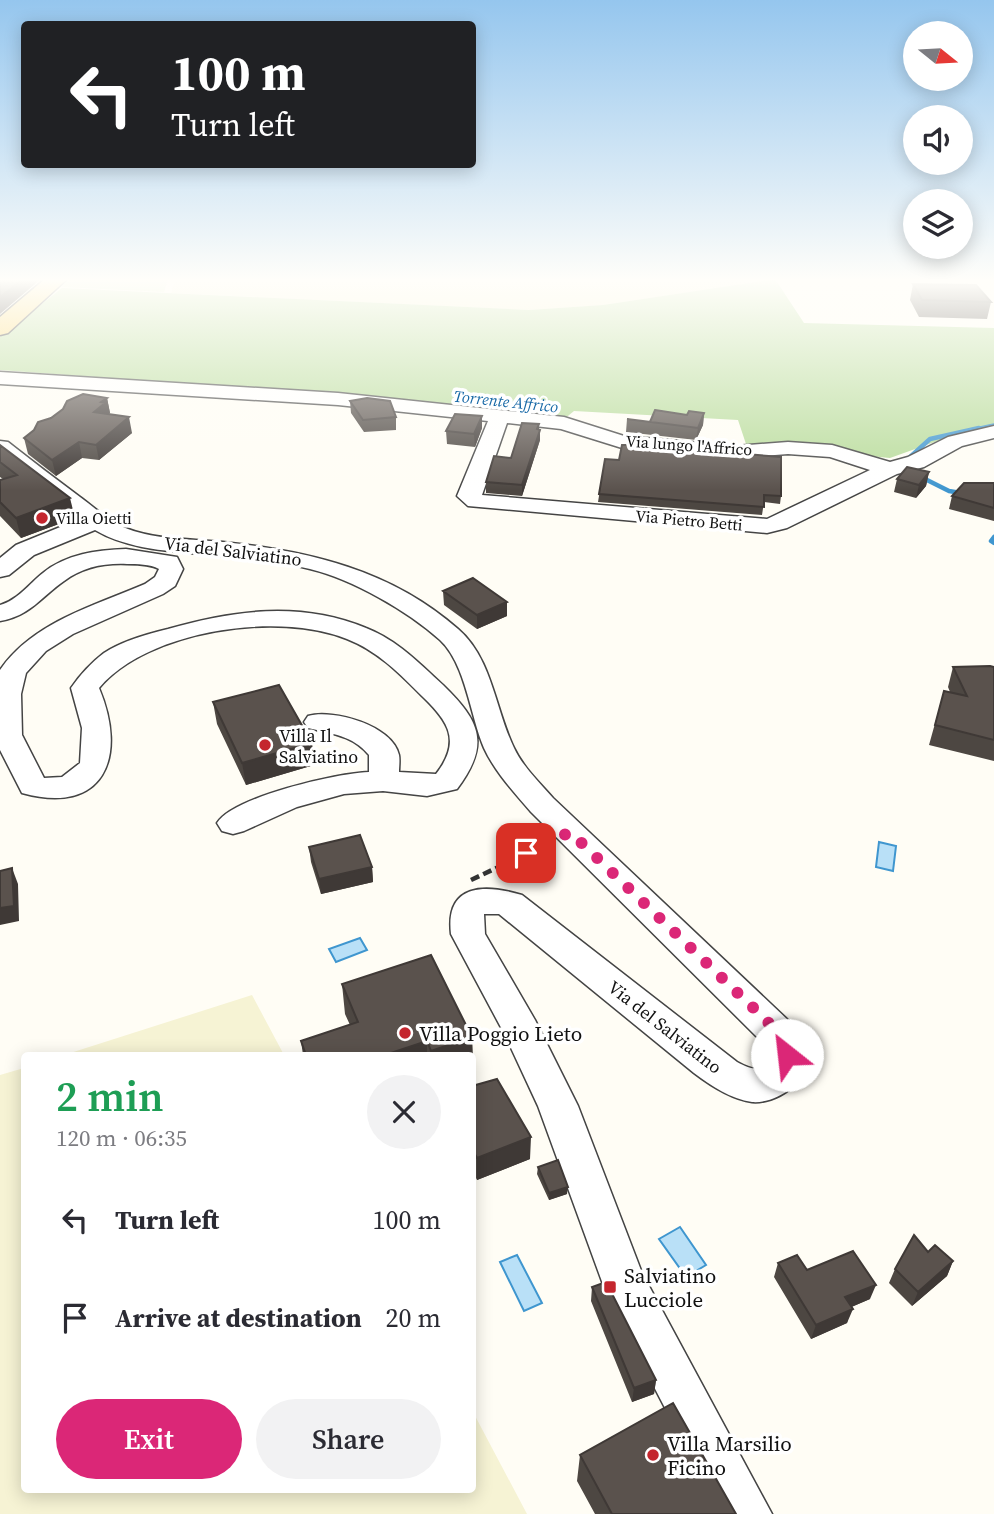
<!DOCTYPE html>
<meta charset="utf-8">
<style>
:root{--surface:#fff;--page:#f2f2f3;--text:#2b2b33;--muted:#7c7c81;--accent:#db2777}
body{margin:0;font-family:"Source Serif 4",serif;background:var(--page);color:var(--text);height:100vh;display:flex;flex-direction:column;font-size:26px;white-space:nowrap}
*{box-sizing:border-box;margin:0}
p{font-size:23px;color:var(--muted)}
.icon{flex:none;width:38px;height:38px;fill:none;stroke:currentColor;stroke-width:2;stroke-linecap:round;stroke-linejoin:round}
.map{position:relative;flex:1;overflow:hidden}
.side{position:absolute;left:21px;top:1052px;width:455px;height:441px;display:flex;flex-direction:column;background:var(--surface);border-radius:7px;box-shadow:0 4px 18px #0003}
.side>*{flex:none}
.hud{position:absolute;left:21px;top:21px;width:455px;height:147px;border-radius:7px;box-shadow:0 4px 18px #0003;background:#202124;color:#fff;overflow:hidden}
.needle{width:46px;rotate:108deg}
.fabs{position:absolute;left:903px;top:21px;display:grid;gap:14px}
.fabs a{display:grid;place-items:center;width:70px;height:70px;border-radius:50%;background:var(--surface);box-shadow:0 4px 18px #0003;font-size:35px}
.pin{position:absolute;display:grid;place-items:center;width:60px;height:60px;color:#fff;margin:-30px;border-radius:14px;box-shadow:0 4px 10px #0006}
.me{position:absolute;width:77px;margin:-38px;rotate:331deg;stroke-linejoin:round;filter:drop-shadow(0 0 5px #0008)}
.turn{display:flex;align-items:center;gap:24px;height:147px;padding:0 35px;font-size:32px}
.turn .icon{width:91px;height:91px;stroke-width:2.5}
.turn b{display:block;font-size:49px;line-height:60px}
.round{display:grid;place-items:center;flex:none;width:74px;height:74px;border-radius:37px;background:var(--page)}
.head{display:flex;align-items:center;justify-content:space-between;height:119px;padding:0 35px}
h1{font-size:42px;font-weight:600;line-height:52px;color:#1e9e55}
.primary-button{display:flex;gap:14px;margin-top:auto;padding:14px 35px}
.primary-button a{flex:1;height:80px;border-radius:42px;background:var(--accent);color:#fff;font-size:28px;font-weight:600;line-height:80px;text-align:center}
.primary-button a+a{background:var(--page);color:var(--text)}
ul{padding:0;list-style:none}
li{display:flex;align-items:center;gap:21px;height:98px;padding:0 35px}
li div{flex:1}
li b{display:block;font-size:26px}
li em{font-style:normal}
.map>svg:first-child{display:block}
.farmland{fill:#f6f3d4}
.green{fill:#d5ebbd}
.forest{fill:#b9dc9c}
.water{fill:#b9e0f7;stroke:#3f96cf;stroke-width:2}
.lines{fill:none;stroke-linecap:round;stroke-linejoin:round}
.stream-far1{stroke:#3f96cf;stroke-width:3.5}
.stream{stroke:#3f96cf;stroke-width:4.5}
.minor-casing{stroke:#444;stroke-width:3}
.major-casing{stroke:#222;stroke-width:3}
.path-far1{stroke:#333;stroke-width:3.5;stroke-dasharray:7 3.5;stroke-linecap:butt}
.path{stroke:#333;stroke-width:4.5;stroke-dasharray:9 4.5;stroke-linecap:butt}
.minor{fill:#fff;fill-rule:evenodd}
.major{fill:#f9d66b;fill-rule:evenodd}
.wall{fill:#4d4742}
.shaded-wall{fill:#3f3936}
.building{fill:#5a524d;stroke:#3f3936;stroke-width:2}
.route{stroke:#db2777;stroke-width:12;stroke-dasharray:0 21.6}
.poi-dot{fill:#c4262e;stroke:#fff;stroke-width:2.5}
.labels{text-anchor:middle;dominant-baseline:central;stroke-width:7;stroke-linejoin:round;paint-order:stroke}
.far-water-label{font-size:16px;font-style:italic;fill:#1768a6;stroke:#fff}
.far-street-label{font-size:16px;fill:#111;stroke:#fff}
.far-poi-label{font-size:16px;fill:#111;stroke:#fff;text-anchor:start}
.street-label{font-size:18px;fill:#111;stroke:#fff}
.poi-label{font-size:18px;fill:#111;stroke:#fff;text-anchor:start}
.near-poi-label{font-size:21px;fill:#111;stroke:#fff;text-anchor:start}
</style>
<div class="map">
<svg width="994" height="1514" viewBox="0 0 994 1514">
<rect width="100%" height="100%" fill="#fffdf5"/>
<path class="farmland" d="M175,279H780L603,305L529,310L171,293Z
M252,995L284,1055H64Z
M24,1068V1489H472L473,1412L527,1514H0V1075Z"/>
<path class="green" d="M70,279H168L164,292L62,287Z"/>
<path class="forest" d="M775,279L804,323L994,328V428L943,439L890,458L746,444L738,420L574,411L563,420L297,392L0,370V337L62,288L529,310L603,305Z"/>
<path class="water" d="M879,842L896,846L893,871L876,867Z
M360,938L367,950L336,962L329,949Z
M680,1227L706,1265L686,1277L659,1239Z
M517,1255L542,1303L524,1311L500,1262Z"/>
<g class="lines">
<path class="stream-far1" d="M971,430L994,425"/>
<path class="stream" d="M910,457L930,439L979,428
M923,478L949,491L961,493
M994,537L991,541L994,543"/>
<defs>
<path id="minor" d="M0,372L338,393L564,417L624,436L736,446L788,442L832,445L890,462L908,457L948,437L994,426V438L962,446L924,467L897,474L787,528L767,533L468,506L457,496L488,421L338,405L0,384ZM507,423L561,429L622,448L736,458L788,454L830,457L870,470L767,519L482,495Z
M0,441L8,442C32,461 56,479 80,497C95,508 111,523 128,529C157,540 193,539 223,542C309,551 391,570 458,629C492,658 495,709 514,748C523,767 539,782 553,798L790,1022C795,1032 805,1046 806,1057C808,1083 776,1104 752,1102C731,1099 711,1086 694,1073L499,914H484L485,934L535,1020L578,1106L642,1273L772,1514H720L608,1298L538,1106L505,1035L451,934C445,883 485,884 522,895L737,1062C760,1075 774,1069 762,1042L531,812C514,792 495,772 484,748C470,716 466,664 440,640C408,611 352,579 310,569C277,561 243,558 209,555C171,551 129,550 95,530L34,555L9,575L0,577V558L16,545L80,519L0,457Z
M126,549L177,557L183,569L175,586L163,594L73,634L46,651L26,673L21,694L22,735L44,778L62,777L80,763L82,728L71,688C80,675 91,663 104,653C122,641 147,634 168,629C234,610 301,601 366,628C397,640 419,663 443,685C480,721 491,744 457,789L427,796L383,791L344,794L297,807L244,831L233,834L222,831L217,823C233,797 337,773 369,772V755C352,735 332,734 308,728L304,722L308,716C333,709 392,725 399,755C400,760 399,767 399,772L436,774C462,741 448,721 423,697C400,674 378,651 347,639C279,611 147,630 99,688C128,757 104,816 22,793L0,750V670C33,622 94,606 145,584L155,577L159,569C150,564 137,564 127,564C104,563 83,567 64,581C41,597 30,616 0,621V605C18,600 29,584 43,573C66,554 97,550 126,549Z"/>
<path id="major" d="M45,279H67L8,333L0,335V317Z"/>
</defs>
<use href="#minor" class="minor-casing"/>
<use href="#major" class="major-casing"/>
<path class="path-far1" d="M526,853L550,842"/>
<path class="path" d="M471,880L530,852"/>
<use href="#minor" class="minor"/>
<use href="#major" class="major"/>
</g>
<path class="wall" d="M913,284L991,302L987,319L919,317L910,300Z
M107,398L110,413L109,414L132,433L99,460L82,458L56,476L28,454L24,438L63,409Z
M350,401L396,417V430L364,432L351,413Z
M704,413L703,425L696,440L626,432L627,419L650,422Z
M482,416V428L475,447L447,444L446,431Z
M539,429L540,430V440L522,496L486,493V482Z
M0,445L75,518L21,538L0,516V480L3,479L0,477Z
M605,459L781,496L780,504L764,502L762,515L598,502Z
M929,472L926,486L916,498L894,492L897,479Z
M994,483V521L949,509L952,496Z
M443,591L507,616L477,629L444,605Z
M953,667H994V761L929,745L944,691L950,692L948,687Z
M213,702L312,743L314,765L246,785L217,724Z
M309,847L372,867L373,882L321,894L311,862Z
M342,984L472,1037L473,1067L472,1055H303L301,1041L350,1025L345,1014Z
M472,1086L530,1159L477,1180L472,1170Z
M538,1167L567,1194L549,1200L537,1174Z
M928,1252L953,1261L947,1276L912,1306L889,1283L895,1269Z
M778,1263L807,1270L870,1299L851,1307L847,1323L811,1339L774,1277Z
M592,1287L656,1380L654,1394L632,1402L591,1301Z
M580,1455L736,1514H595L577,1481Z"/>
<path class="shaded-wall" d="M23,279H41L0,314V297Z
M107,398L110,413L107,415L94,412L101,402Z
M704,413L703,425L696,440L698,428Z
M482,416V428L475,447L474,434Z
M129,417L132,433L99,460L96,445Z
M539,424V435L540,430V440L522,496V485Z
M79,442L82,458L56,476L52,460Z
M929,472L926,486L916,498L919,485Z
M70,498L75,518L21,538L16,518Z
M507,602V616L477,629V615Z
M312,743L314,765L246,785L242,763Z
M372,867L373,882L321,894L319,879Z
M12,868L18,884L19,921L0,925V908Z
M472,1037L473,1067L472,1055H431V1051Z
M427,1041V1055H385Z
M531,1137L530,1159L477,1180V1158Z
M568,1187L567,1194L549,1200V1193Z
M953,1261L947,1276L912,1306L918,1292Z
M876,1285L870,1299L840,1312L845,1297Z
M853,1309L847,1323L811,1339L816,1325Z
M656,1380L654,1394L632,1402L634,1388Z"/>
<path class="building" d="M0,279H23L0,297Z
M913,284L976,285L991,302L922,300Z
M83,394L107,398L101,402L105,403L94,412L129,417L96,445L79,442L52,460L24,438L34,430L38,422L51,418L63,409L67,401Z
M367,398L390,401L396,417L363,420L350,401Z
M655,410L687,415L689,411L704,413L698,428L627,419L650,422Z
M455,414L482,416L474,434L446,431Z
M522,423L539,424L537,429L540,430L522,485L486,482L494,456L511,458Z
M0,445L70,498L16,518L0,502V480L17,475L0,462Z
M622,445H634L781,457V496L764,495V507L599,494L605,459L619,460Z
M907,467L929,472L919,485L897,479Z
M964,483H994V508L952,496Z
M473,578L507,602L477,615L443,591Z
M990,666L994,667V740L935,725L944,691L967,696L953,667Z
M279,685L312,743L242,763L213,702Z
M360,835L372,867L319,879L309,847Z
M12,868L14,906L0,908V871Z
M431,955L472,1037L431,1051L427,1041L385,1055H306L301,1041L358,1022L342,984Z
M497,1079L531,1137L477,1158L472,1149V1086Z
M558,1160L568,1187L549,1193L538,1167Z
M914,1235L928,1252L935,1245L953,1261L918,1292L895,1269Z
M853,1251L876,1285L845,1297L853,1309L816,1325L778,1263L797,1255L807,1270Z
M606,1282L656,1380L634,1388L592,1287Z
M673,1403L736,1514H612L580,1455Z"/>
<linearGradient id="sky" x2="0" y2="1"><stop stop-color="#95c6ee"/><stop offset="0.57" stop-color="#fffefa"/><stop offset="1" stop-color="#fffefa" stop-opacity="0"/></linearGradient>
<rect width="994" height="491" fill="url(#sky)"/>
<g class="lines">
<path class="route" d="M526,853L570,832L767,1021L777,1033L787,1055"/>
</g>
<g class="poi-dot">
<circle cx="42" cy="518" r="7"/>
<circle cx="265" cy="745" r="7"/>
<circle cx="405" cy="1033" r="7"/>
<rect x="603" y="1280" width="14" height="14" rx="3.5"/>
<circle cx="653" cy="1455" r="7"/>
</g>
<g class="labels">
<g class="far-water-label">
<text transform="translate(506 401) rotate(6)">Torrente Affrico</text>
</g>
<g class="far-street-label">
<text transform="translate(689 445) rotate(4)">Via lungo l'Affrico</text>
<text transform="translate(689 520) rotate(5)">Via Pietro Betti</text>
</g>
<g class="far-poi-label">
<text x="56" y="518">Villa Oietti</text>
</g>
<g class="street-label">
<text transform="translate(233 551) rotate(7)">Via del Salviatino</text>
<text transform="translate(665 1027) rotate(38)">Via del Salviatino</text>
</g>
<g class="poi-label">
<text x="279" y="735">Villa Il<tspan x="279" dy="21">Salviatino</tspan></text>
</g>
<g class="near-poi-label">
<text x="419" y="1033">Villa Poggio Lieto</text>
<text x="624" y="1275">Salviatino<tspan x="624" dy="24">Lucciole</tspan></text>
<text x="667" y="1443">Villa Marsilio<tspan x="667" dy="24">Ficino</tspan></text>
</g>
</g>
</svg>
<div class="fabs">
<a><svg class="needle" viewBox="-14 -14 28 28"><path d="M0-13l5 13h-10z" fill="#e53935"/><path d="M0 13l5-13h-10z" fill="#7c7c81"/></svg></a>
<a><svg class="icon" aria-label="sound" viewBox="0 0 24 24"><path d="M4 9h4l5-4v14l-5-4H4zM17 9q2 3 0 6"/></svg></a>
<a><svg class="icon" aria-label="layers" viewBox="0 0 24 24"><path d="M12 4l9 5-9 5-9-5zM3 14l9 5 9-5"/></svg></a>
</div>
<div class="pin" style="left:526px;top:853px;background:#d93025"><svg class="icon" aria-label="arrive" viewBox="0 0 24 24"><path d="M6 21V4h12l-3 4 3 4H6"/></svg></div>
<svg class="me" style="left:787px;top:1055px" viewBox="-20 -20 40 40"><circle r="19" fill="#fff"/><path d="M0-13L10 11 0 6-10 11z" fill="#db2777"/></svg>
<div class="hud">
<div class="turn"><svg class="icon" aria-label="left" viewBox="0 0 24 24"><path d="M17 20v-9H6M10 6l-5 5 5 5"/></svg><div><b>100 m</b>Turn left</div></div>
</div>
<section class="side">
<div class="head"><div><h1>2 min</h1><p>120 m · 06:35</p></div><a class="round"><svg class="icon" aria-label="close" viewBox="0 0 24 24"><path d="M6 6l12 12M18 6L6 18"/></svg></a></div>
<ul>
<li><svg class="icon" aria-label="left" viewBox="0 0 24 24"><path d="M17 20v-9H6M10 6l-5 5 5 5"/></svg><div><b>Turn left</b></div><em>100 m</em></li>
<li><svg class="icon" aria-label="arrive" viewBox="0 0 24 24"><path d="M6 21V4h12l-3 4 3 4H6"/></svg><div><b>Arrive at destination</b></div><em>20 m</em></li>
</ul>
<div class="primary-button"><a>Exit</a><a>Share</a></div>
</section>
</div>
